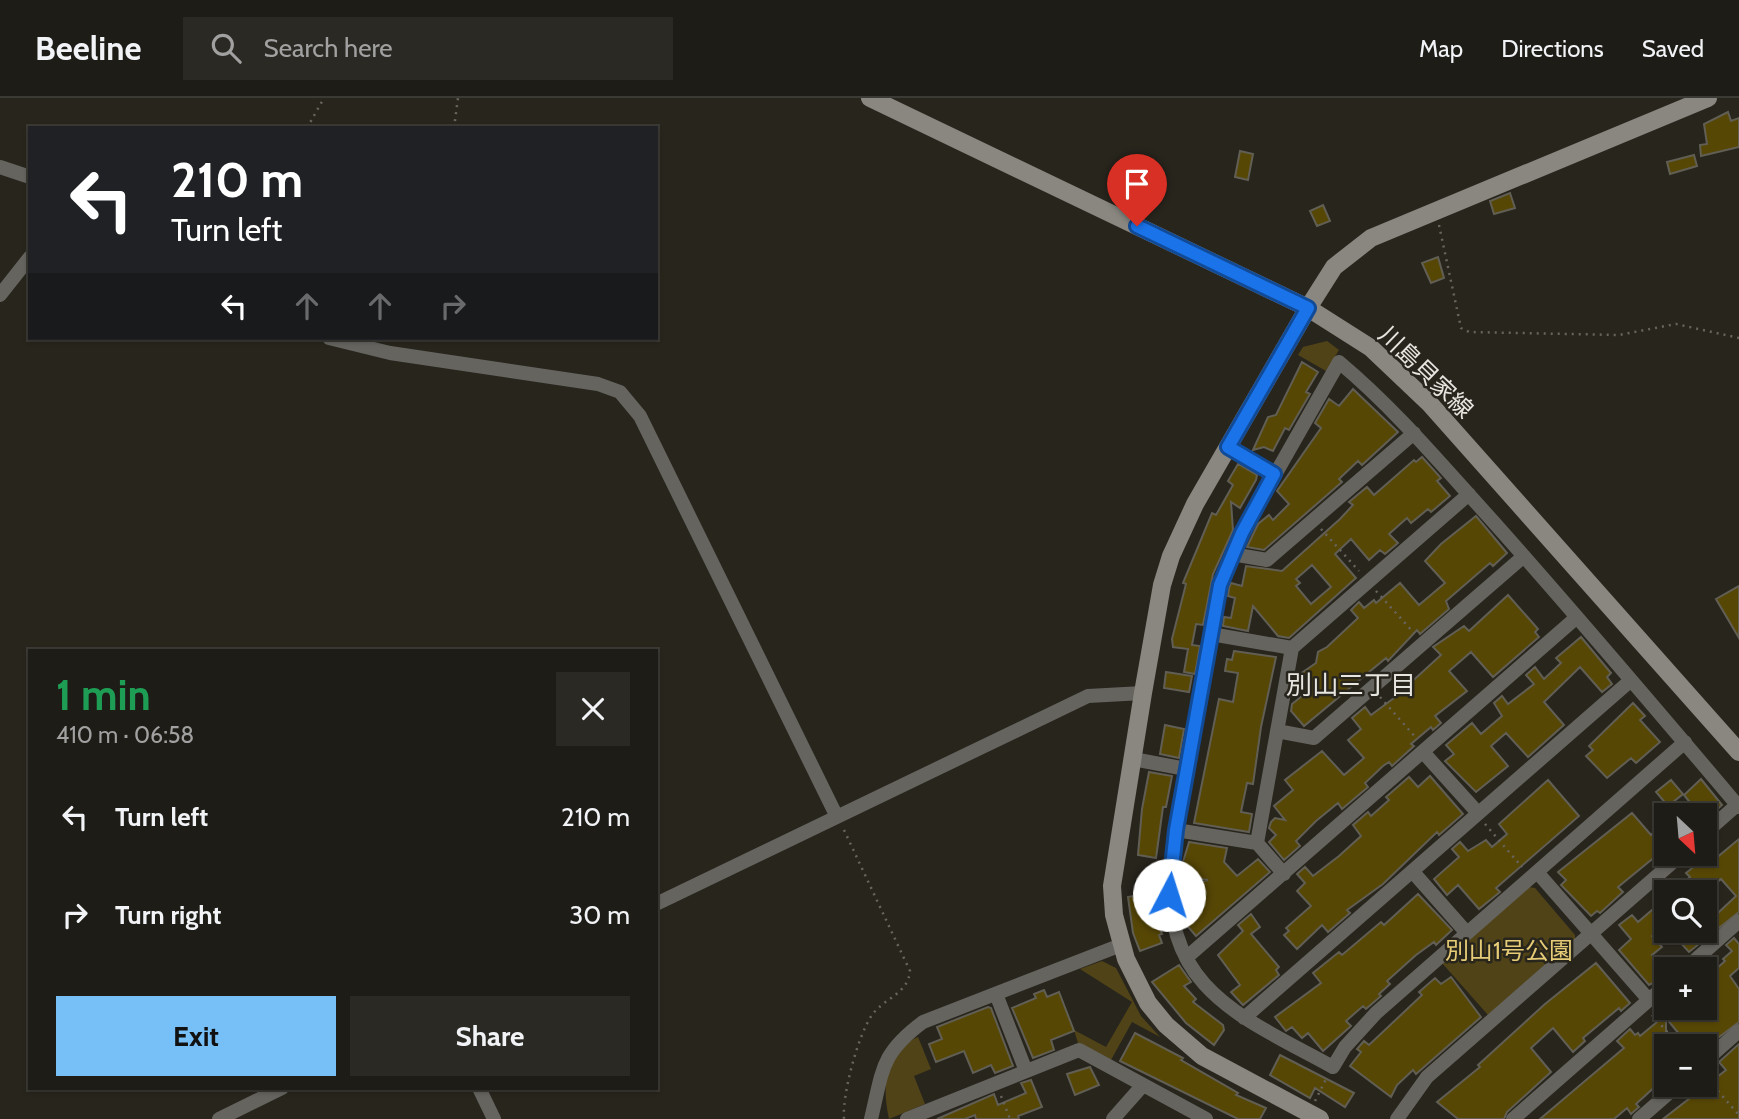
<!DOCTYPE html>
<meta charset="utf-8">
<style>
:root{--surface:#1e1c16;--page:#2b2923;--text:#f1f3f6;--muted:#a1a1a1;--line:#3c3a35;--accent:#77bff7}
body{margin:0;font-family:Cabin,"Noto Sans JP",sans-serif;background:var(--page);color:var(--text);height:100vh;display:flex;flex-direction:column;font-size:26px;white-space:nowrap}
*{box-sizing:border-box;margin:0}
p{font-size:23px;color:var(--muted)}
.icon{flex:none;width:38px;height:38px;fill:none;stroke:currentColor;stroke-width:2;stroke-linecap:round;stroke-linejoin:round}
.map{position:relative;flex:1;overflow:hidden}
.sheet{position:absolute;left:28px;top:551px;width:630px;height:441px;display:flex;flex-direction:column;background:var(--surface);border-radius:0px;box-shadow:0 2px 5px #0004,0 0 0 2px var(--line)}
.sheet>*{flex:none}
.banner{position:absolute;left:28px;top:28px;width:630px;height:214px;border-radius:0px;box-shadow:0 2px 5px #0004,0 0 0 2px var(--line);background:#202124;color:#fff;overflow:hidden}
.needle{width:46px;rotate:154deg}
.fabs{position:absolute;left:1654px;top:705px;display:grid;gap:14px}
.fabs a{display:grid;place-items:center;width:63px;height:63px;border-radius:0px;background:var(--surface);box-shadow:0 2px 5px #0004,0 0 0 2px var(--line);font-size:35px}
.pin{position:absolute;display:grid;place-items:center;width:60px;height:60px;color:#fff;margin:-72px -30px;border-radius:50% 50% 50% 0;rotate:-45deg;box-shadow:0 0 7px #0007}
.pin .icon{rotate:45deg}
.me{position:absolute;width:77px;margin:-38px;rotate:5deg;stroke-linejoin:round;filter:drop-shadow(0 0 5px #0008)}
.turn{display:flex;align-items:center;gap:24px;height:147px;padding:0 28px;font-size:32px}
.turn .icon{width:91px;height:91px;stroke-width:2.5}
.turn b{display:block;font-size:49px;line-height:60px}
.lanes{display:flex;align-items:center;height:66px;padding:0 28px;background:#0003;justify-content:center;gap:35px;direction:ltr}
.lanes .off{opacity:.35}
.round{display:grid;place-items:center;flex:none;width:74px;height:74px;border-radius:0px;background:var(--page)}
.summary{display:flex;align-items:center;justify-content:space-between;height:119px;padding:0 28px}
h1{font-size:42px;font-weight:800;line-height:52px;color:#1e9e55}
.primary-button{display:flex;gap:14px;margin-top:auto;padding:14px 28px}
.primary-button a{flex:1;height:80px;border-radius:0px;background:var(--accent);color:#111;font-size:28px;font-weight:800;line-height:80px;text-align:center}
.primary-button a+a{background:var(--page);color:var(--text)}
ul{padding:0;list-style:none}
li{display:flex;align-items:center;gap:21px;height:98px;padding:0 28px}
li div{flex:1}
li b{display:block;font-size:26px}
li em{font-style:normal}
header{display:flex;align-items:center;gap:42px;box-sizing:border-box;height:98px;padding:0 35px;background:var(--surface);border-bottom:2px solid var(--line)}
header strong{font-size:33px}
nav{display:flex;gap:38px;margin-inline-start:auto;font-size:24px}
.search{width:490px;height:63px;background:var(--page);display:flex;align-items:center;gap:18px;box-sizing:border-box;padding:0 24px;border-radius:0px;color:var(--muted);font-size:26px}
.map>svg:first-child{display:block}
.green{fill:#504318}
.building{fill:#574705;stroke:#615e54;stroke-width:2;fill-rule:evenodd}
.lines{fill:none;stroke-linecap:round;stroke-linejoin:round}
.path{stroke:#68655e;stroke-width:2.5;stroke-dasharray:2 5;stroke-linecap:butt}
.street{stroke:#65645f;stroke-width:14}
.secondary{stroke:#898780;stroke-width:18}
.route-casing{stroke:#114b97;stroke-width:18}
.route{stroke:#1a73e8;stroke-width:12}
.labels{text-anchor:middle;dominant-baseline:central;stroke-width:5;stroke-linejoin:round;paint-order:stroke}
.street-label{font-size:24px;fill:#e7e5df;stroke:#28251d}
.park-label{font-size:24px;fill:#e6cc76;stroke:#28251d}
.neighbourhood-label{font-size:26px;fill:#e7e5df;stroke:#28251d}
</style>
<header>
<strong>Beeline</strong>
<div class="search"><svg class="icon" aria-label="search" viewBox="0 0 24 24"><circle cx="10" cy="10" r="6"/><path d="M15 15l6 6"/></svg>Search here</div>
<nav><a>Map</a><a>Directions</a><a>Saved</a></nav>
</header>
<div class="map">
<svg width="1739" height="1021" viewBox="0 0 1739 1021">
<rect width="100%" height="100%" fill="#28251d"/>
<path class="green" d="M1327,243L1339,252L1326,273L1298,257L1303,249Z
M1528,789L1535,790L1575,837V841L1488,917L1442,865Z
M1102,863L1116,870L1141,918L1160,939L1132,924L1111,962L1078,945L1074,932L1106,949L1132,904L1080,871Z
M918,939L931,971L914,978L925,1006L889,1021C882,988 883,954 918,939Z"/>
<path class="building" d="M1728,14L1731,23L1739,20V49L1701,58L1700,47L1707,46L1704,26Z
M1240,53L1253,56L1248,82L1235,79Z
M1694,57L1697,68L1670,76L1667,64Z
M1510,95L1515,110L1494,116L1490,103Z
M1323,107L1330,123L1317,128L1310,113Z
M1438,159L1444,180L1431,185L1422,165Z
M1302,264L1318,274L1306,294L1310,296L1289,332L1285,330L1273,353L1264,349L1253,352L1268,319L1276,317Z
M1353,291L1398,334L1362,367L1358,363L1339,381L1342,384L1264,452L1247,449L1258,426L1269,417L1273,422L1289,406L1277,393L1321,330L1315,325L1329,301L1339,308Z
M1422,359L1441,380L1437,383L1450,398L1431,414L1428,411L1411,425L1407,420L1389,436L1398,445L1385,456L1380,452L1369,462L1351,441L1335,456L1356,480L1289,540L1278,538L1253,508L1248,533L1223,528L1224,519L1231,520L1235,500L1228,498L1229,490L1231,485L1242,488L1246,468L1282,473L1340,421L1353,407L1349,404L1367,389L1374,397L1414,362L1416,364ZM1312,467L1331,489L1311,506L1296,488L1300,485L1296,481Z
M1238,366L1257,377L1256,382L1240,410L1231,404L1233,432L1213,476L1203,527L1196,526L1192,547L1200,548L1195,576L1184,574L1188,551L1173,549L1172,541L1186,486L1183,485L1212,415L1216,417L1233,387L1228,383Z
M1476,418L1507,455L1493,468L1490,465L1446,503L1449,511L1420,536L1417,532L1388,563L1386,560L1304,628L1291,613L1292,606L1307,594L1296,582L1297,578L1316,565L1318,554L1327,549L1358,520L1351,512L1359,504L1364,510L1374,502L1376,505L1400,485L1419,507L1445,485L1425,463L1441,446Z
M1739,488V540L1716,501Z
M1508,497L1538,531L1535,534L1539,539L1493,579L1471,554L1449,573L1467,593L1435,618L1441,625L1433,632L1431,629L1411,646L1414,648L1392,668L1389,664L1383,668L1365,685L1368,689L1342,711L1338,705L1316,723L1296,743L1300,748L1284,762L1269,744L1276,737L1269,730L1271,724L1275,720L1285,722L1274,708L1293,692L1285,682L1322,653L1344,677L1364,660L1348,642L1361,631L1352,620L1365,609L1371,617L1394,600L1441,557L1433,549L1464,528L1469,533Z
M1581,539L1611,575L1607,579L1612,586L1602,594L1580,569L1544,604L1564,627L1528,659L1506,635L1491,648L1508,668L1476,694L1445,663L1454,656L1446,647L1472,625L1481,636L1502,618L1494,605L1502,598L1508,606L1534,586L1526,577L1535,569L1544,581L1561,565L1556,560Z
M1234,553L1276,559L1261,629L1253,686L1247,685L1241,714L1252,716L1249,734L1194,725L1219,601L1233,604L1238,575L1225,573L1227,561L1232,562Z
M1166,574L1192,578L1189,594L1164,590Z
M1633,605L1645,618L1640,622L1660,644L1636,665L1631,660L1607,680L1586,658L1593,652L1589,648Z
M1165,627L1184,631L1179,660L1160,656Z
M1149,674L1172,678L1166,709H1163L1156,760L1138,757L1142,711Z
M1430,678L1463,716L1439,737L1437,734L1383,786L1347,812L1350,815L1328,834L1322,827L1297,851L1284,837L1289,833L1286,830L1311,808L1297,793L1305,785L1297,776L1305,769L1313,778L1339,758L1361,738L1353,727L1368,714L1371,718L1389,702L1386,699L1409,679L1418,689Z
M1701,681L1722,707L1710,718H1701L1684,697Z
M1548,682L1579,718L1496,790L1500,794L1479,811L1458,787L1447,797L1434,781L1459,759L1452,751L1460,744L1468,753L1486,742L1492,749L1507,736L1499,726Z
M1671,682L1683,696L1668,708L1656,694Z
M1632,715L1651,737L1656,732L1666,744L1660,750L1662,753L1618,789L1623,794L1600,815L1597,813L1591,818L1561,787L1566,782L1558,774Z
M1739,741V814L1689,854L1679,843L1691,833H1704V799L1718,815L1736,798L1721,781L1705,794H1672L1690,779L1686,775L1707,758L1711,762L1715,761Z
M1189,744L1227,750L1224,764L1237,778L1258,761L1270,774L1196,838L1184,824L1181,811L1192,802L1181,788L1208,782L1184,779L1191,773L1183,764Z
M1154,794L1153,814L1162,836L1159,837L1162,845L1140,853L1133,835L1128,799Z
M1418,796L1452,832L1436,847L1434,844L1416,857L1387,883L1390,886L1379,896L1381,898L1366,911L1363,908L1346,923L1351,928L1323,953L1308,935L1302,940L1292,929L1286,933L1275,919L1321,885L1313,875L1339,854L1342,857L1381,824L1384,827Z
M1666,800V826L1652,838L1662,849L1652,857L1666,873V878L1649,887L1619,852L1631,841L1619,827L1632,817L1638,824Z
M1251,816L1260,829L1251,836L1279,869L1276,872L1279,877L1243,907L1231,894L1240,887L1218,857L1243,833L1238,827Z
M1734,840L1739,846V870L1730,878L1739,891V924L1706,949L1689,948L1666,920V985L1662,988L1659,985L1636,1006L1639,1009L1631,1016L1627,1010L1614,1021H1540L1624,950L1617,943L1630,931L1635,937L1638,935L1640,938L1674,910H1704V882L1725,863L1723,861L1732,853L1726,847Z
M1596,865L1630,905L1621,913L1619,910L1583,940L1585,943L1573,954L1553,930L1531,950L1551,974L1507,1014L1504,1021H1458L1437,1004L1480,969L1478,967L1545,906Z
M1179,867L1191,884L1184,888L1196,901L1193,904L1223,927L1224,932L1214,947L1186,925L1152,884Z
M1451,879L1481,919L1416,976L1413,972L1397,987L1391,999L1350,968L1361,954L1357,951L1364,943L1369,947L1422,897L1419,894L1435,880L1441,886Z
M1044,892L1047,899L1059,894L1074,933L1051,942L1054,952L1033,960L1012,910L1036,900L1034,896Z
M988,909L991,910L1013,968L995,975L991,967L973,975L964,953L936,964L929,946L942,941L937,929Z
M1135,935L1183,960L1181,962L1238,995L1236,997L1266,1010L1260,1021H1238L1120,963Z
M1739,946V1021H1663L1726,972L1719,964Z
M1280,957L1354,995L1345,1009L1315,990L1310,1000L1270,977Z
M1090,969L1099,987L1075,997L1067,976Z
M1031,982L1042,1009L1018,1018L1019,1021H976L975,1017L965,1021H937L994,996L998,1007L1026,995L1021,985Z"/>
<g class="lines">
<path class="path" d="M307,30L324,0
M454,30L458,0
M1439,127L1461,230L1469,234L1619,237L1676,226L1739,240
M1321,431L1359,473
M1376,493L1414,535
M1380,599L1417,641
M1485,726L1522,769
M844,732L910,873C908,896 884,900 872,917C858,937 842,997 844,1021
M1652,917L1680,948
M1704,977L1739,1017
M1001,998L1010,1021
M1315,1003L1326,981"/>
<path class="street" d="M0,69L30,79
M0,197L30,159
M329,240L390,255L598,286L620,294L640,318L836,717
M1228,349L1274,376
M1232,456L1267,462L1414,335
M1211,536L1292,550
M1277,633L1314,640L1524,458
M1685,644L1376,915L1345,949L1333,969C1240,918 1161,891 1171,767L1220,487L1242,435L1339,264C1395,311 1441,366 1490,420C1575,515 1657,612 1739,709
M1423,654L1478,715
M1133,661L1186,671
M1176,732L1257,745L1284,776
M1704,736L1737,707
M1257,745L1292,550L1469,396
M1413,774L1466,834
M1537,774L1649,902
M656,806L1088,598L1143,595
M1186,860L1577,519
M1684,872L1739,823
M996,896L1026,973
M1244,920L1630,583
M1704,964L1739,933
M479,990L494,1021
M219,1021L282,990
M871,1021C883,972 880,956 923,924L1121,847
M907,1021L1079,952L1206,1021
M1113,1021L1143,987
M1397,1021L1427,979L1682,756
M1513,1021L1666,887
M1639,1021L1678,987"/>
<path class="secondary" d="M870,0L1308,210L1371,250L1430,306L1739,654
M1320,1021L1202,958L1166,927L1148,905L1126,861L1114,817L1112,788L1143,595L1162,487L1171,458L1195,406L1308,210L1334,169L1371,140L1708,0"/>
</g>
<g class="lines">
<defs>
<path id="route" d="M1137,128L1308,210L1228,349L1274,376L1242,435L1220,487L1176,732L1169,797"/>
</defs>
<use href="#route" class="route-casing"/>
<use href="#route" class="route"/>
</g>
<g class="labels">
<g class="street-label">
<text transform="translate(1426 274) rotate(44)">川島貝家線</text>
</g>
<g class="park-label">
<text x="1509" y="852">別山1号公園</text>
</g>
<g class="neighbourhood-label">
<text x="1351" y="587">別山三丁目</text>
</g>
</g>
</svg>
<div class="fabs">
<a><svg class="needle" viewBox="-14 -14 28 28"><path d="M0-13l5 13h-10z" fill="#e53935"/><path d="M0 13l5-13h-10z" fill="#a1a1a1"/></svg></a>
<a><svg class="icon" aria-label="search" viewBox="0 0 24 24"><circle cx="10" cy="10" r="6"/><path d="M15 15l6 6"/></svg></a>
<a>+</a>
<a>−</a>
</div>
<div class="pin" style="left:1137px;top:128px;background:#d93025"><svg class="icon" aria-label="arrive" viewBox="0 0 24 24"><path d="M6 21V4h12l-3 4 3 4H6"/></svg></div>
<svg class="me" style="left:1169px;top:797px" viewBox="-20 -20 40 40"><circle r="19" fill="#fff"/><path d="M0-13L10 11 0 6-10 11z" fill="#1a73e8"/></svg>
<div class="banner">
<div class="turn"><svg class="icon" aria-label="left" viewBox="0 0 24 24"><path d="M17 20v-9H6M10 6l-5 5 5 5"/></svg><div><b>210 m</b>Turn left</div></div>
<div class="lanes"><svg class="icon" aria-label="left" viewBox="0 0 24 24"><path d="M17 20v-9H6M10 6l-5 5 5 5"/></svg><svg class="icon off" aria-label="ahead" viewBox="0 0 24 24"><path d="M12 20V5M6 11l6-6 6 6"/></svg><svg class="icon off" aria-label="ahead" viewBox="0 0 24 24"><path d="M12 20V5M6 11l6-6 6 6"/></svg><svg class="icon off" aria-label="right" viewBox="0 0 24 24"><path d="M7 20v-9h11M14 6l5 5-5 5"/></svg></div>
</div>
<section class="sheet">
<div class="summary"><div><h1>1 min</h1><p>410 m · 06:58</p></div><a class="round"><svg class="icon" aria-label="close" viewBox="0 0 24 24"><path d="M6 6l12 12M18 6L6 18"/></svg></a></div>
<ul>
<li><svg class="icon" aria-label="left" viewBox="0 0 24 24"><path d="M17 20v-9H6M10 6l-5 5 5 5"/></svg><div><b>Turn left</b></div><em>210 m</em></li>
<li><svg class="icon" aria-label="right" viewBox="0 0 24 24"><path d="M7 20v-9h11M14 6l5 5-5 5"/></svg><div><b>Turn right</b></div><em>30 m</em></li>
</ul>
<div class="primary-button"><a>Exit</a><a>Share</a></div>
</section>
</div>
